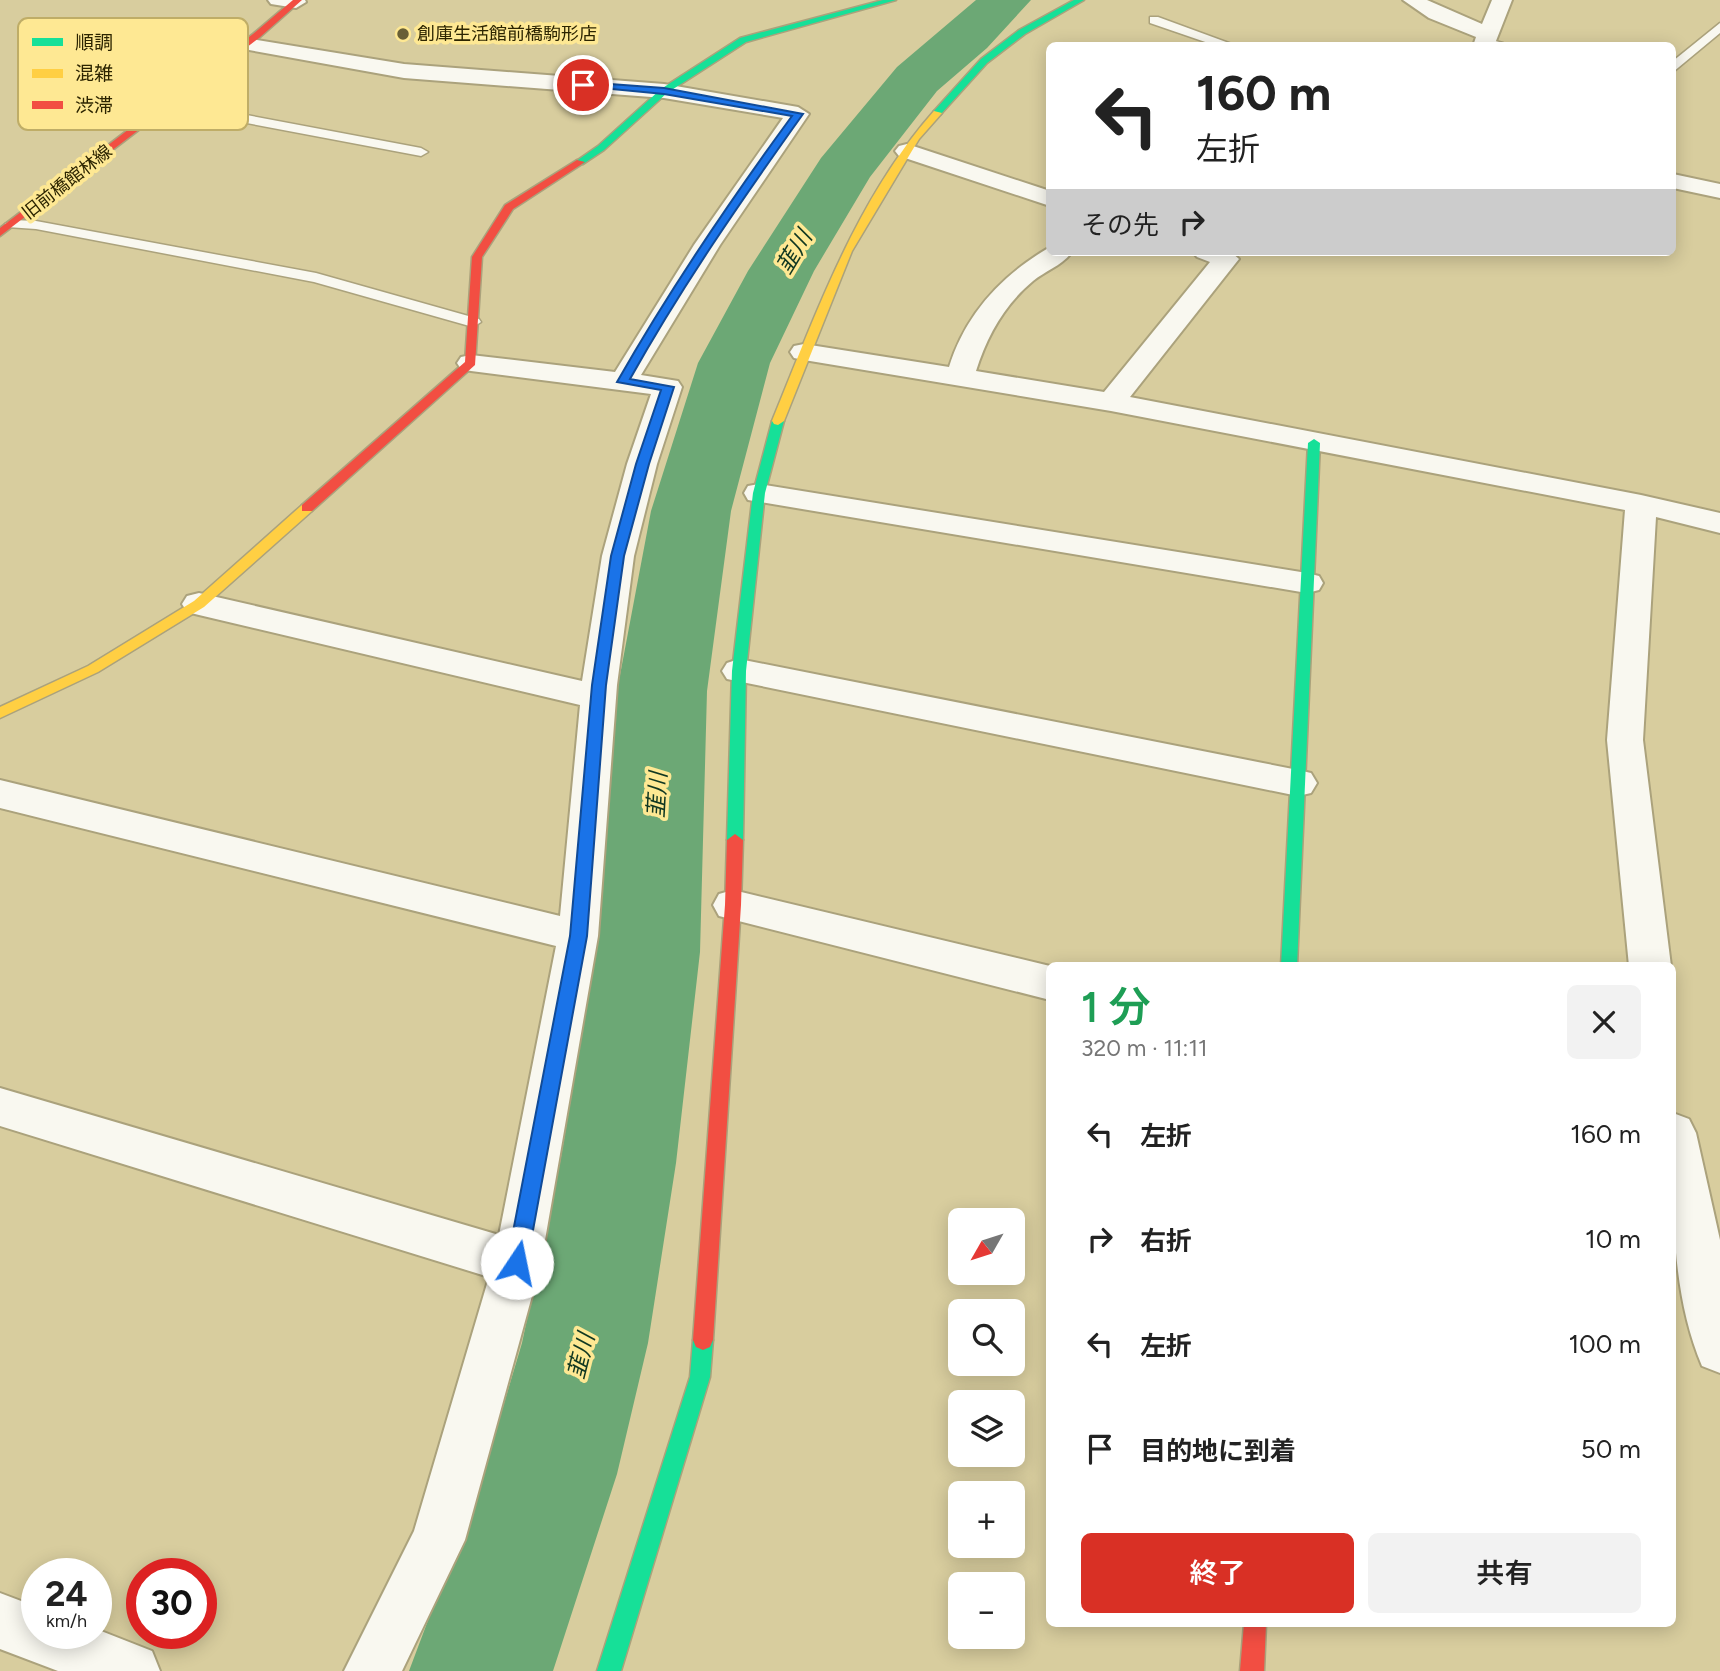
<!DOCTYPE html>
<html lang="ja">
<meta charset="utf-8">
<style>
:root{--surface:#fff;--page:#f2f2f2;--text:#222;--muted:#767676;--accent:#d93025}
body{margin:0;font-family:Figtree,"Noto Sans JP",sans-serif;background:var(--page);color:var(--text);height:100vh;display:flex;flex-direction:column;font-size:26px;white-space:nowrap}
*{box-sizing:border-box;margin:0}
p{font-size:23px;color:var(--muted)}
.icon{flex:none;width:38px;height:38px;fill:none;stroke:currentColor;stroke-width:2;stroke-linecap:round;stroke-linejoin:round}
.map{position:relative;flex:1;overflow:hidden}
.details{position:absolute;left:1046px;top:962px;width:630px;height:665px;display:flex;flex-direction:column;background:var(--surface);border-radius:10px;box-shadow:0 4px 18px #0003}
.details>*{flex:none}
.top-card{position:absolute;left:1046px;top:42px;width:630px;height:214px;border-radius:10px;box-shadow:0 4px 18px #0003;background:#fff;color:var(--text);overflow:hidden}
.needle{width:46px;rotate:231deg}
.fabs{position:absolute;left:948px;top:1208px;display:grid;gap:14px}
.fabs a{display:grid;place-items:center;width:77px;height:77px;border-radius:10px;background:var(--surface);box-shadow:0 4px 18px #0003;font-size:35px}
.speed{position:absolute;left:21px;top:1558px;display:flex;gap:14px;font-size:35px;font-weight:700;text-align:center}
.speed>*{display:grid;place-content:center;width:91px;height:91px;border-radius:50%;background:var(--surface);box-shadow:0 4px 18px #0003;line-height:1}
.speed small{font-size:18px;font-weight:400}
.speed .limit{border:10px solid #d22;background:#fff;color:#111}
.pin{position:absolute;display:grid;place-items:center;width:60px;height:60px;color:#fff;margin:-30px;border:4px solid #fff;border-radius:50%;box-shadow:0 2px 7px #0007}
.me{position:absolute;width:77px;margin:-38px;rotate:11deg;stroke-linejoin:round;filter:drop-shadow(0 0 5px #0008)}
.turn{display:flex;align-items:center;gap:24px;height:147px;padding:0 35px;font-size:32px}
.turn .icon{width:91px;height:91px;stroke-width:2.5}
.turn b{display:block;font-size:49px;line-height:60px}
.then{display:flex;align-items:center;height:66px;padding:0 35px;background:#0003;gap:14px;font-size:26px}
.round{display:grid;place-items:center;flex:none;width:74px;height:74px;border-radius:10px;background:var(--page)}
.overview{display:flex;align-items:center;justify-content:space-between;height:119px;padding:0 35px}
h1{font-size:42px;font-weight:600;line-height:52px;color:#1e9e55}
.primary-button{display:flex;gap:14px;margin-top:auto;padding:14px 35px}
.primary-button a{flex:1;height:80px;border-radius:10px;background:var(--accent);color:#fff;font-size:28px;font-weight:600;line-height:80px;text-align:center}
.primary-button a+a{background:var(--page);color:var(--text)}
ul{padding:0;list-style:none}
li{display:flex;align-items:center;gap:21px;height:105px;padding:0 35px}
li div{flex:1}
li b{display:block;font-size:26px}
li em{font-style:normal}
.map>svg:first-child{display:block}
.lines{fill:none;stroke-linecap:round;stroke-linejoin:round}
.river{fill:#6ca875;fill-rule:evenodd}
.lane-casing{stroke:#aba27c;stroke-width:3}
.street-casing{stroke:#aba27c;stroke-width:4}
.fast-casing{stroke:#aba27c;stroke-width:3}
.slow-casing{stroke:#aba27c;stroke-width:3}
.jam-casing{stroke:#aba27c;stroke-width:3}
.lane{fill:#f9f8f0;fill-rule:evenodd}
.street{fill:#f9f8f0;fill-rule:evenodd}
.fast{fill:#16e098;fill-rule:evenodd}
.slow{fill:#ffcf43;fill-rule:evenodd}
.jam{fill:#f24e42;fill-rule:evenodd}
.wall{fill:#a5997b}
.shaded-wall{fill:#867d64}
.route{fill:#1a73e8;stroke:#114b97;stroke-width:2}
.poi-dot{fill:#685f37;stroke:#fee893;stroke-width:2.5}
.labels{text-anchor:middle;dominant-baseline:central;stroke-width:7;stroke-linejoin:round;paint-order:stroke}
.far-poi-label{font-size:18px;fill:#2c2400;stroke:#fee893;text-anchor:start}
.far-street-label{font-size:18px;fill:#2c2400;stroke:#fee893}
.water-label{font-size:23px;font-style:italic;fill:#103721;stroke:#fee893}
.key{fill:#fee893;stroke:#bfad67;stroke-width:2}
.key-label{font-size:19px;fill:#2c2400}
</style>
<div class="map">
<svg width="1720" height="1671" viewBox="0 0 1720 1671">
<rect width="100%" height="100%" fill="#d8cd9e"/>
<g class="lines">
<path class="river" d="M976,0H1031L987,48L937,91L870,177L814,271L770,363L731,511L707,691L700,952L676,1163L648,1343L617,1474L553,1671H409L483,1474L522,1343L560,1163L596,952L617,691L651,511L698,363L748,271L821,158L897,67Z"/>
<defs>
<path id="lane" d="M1150,17H1158L1237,46H1217L1150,23Z
M1720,23V33L1673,72V61Z
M1484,38L1503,43L1505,46L1480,45L1478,42Z
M167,100L421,148L428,152L421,156L162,107V101Z
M12,220L36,221L316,273L479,319L481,322L473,327L314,282L36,229L7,227L5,224Z"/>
<path id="street" d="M268,0H305L306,2L296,8L271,4Z
M1403,0H1427L1482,24L1492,0H1512L1494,46H1473L1476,37L1429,18Z
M245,38L404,64L664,84L798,107L809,114L720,245L641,375L678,381L682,387L657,464L634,556L617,685L598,936L541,1263L465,1540L402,1671H344L414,1531L489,1277L0,1126V1088L499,1235L556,946L0,808V780L560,916L580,705L199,615L187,612L182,604L187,596L199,593L582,681L602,556L627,464L651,394L471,371L461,369L457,363L461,357L471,355L615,372L694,245L783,118L664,98L404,78L238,48L234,44L238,40Z
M907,144L1050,191V206L899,156L895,151L899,146Z
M1673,174L1720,184V198L1673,188Z
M1050,247V252H1072C1063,265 1045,271 1033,281C1004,305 987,336 976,371L1104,392L1210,262L1197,257L1193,252H1231L1239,259L1235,264L1130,397L1641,495L1720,513V533L1656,517L1643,740L1671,966H1629L1607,740L1625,510L1111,411L804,360L794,358L790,352L794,346L804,344L949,367C966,313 1002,275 1050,247Z
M759,484L1307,573L1319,576L1323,583L1319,590L1307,593L748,500L744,493L748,486Z
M739,659L1298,770L1311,773L1317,783L1311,793L1298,796L727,679L722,671L727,663Z
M733,890L1050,966V1000L719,916L713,905L719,894Z
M1673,1113L1689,1119L1696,1133L1720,1240V1373L1702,1366C1669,1288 1673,1197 1673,1113Z
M0,1593L37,1607V1633H96V1629L152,1651L160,1671H58L0,1649Z"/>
<path id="fast" d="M883,0H896L746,42L667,93L604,150L583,164L575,162L598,146L661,89L740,38Z
M1074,0H1084L1025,34L987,63L940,115H934V111L981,59L1019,30Z
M778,417L784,421L765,493L746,671L743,840L735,846L727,840L732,671L753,493L772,421Z
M1314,439L1320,443L1297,966H1281L1308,443Z
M703,1330L710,1333L713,1340L710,1377L621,1671H597L690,1377L693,1340L696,1333Z"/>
<path id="slow" d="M934,111L942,113L919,139L852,251L784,421L778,425L774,424L772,421C816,314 856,199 934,111Z
M307,504L312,505V511L204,607L98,672L0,718V707L88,666L194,601L302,505Z"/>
<path id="jam" d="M293,0H302L259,38L0,236V228L253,34Z
M577,160L585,162L513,209L482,257L475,365L312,511H302V505L465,362L472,257L505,205Z
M735,834L743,840L741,905L713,1340L710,1347L703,1350L696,1347L693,1340L725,905L727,840Z
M1244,1624H1266L1264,1671H1240Z"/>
</defs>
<use href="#lane" class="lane-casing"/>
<use href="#street" class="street-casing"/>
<use href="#fast" class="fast-casing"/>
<use href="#slow" class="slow-casing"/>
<use href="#jam" class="jam-casing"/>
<use href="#lane" class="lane"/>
<use href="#street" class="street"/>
<use href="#fast" class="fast"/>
<use href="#slow" class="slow"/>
<use href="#jam" class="jam"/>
</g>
<path class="wall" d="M162,44L170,68L120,107L64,101L55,76Z"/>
<path class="shaded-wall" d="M162,44L170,68L120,107L111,82Z"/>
<path class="route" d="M583,82L664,88L803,114C741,201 682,286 630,379L674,387L649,464L624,556L606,685L587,936L527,1263L524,1269L517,1272L510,1269L507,1263L570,936L592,685L611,556L636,464L661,390L617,382C670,289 729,202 792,116L664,94L580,86Z"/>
<circle class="poi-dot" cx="403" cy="34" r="7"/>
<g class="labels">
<g class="far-poi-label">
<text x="417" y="34">創庫生活館前橋駒形店</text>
</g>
<g class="far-street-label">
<text transform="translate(67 182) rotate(-38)">旧前橋館林線</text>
</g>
<g class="water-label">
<text transform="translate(794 252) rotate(-59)">韮川</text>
<text transform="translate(657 795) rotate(-87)">韮川</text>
<text transform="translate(581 1356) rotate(-76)">韮川</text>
</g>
</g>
<rect x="18" y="18" width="230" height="112" rx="10" class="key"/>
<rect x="32" y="38" width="31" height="8" fill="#16e098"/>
<rect x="32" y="69" width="31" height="9" fill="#ffcf43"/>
<rect x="32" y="101" width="31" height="8" fill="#f24e42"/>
<g class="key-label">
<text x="75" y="49">順調</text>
<text x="75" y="80">混雑</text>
<text x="75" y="112">渋滞</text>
</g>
</svg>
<div class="fabs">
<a><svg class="needle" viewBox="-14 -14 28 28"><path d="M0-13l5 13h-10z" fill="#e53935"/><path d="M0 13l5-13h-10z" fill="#767676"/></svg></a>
<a><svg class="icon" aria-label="search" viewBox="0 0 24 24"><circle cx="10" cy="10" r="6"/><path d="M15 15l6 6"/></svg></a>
<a><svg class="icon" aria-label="layers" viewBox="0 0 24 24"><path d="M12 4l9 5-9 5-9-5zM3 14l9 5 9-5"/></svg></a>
<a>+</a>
<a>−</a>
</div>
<div class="speed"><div>24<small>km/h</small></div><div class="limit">30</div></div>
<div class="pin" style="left:583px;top:85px;background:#d93025"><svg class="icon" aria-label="arrive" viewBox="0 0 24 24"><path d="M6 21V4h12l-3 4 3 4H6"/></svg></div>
<svg class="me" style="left:517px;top:1263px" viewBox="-20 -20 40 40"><circle r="19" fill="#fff"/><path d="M0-13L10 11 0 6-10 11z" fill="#1a73e8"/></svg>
<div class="top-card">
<div class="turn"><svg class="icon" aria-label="left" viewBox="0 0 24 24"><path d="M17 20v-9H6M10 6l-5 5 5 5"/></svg><div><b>160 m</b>左折</div></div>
<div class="then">その先<svg class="icon" aria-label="right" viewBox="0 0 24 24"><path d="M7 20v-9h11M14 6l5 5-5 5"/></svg></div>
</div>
<section class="details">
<div class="overview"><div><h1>1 分</h1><p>320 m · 11:11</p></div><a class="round"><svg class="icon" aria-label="close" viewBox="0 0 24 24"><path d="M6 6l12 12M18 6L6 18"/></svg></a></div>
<ul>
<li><svg class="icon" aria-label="left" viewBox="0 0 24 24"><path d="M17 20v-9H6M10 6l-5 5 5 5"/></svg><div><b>左折</b></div><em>160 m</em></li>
<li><svg class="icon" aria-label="right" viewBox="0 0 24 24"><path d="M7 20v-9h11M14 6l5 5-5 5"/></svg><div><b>右折</b></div><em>10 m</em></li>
<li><svg class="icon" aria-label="left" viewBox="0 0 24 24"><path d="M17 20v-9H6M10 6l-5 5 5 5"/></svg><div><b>左折</b></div><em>100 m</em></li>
<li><svg class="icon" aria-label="arrive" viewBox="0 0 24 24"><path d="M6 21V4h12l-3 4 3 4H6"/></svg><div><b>目的地に到着</b></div><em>50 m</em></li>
</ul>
<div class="primary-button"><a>終了</a><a>共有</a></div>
</section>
</div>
